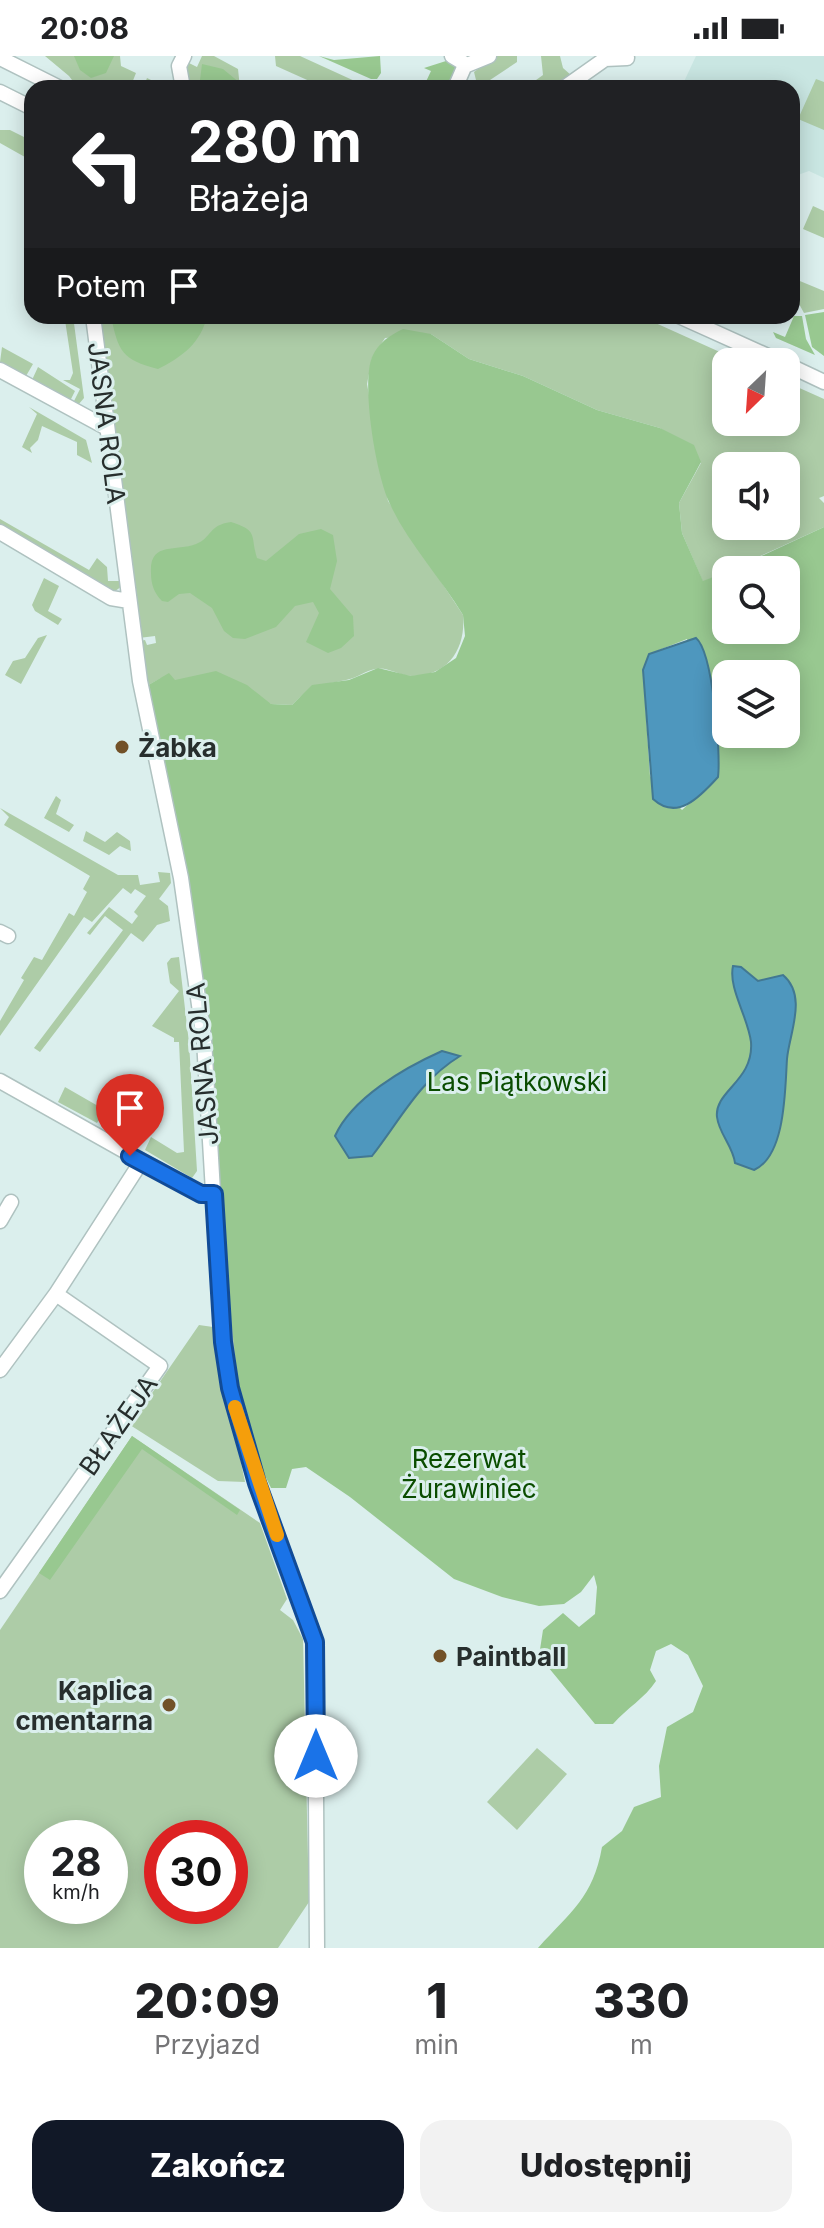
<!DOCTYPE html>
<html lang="pl">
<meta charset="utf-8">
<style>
:root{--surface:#fff;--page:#f2f2f2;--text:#202124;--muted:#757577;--accent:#111827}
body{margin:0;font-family:Inter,sans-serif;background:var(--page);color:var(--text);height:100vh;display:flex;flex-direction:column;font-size:30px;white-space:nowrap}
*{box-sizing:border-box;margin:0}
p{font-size:26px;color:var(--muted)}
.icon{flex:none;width:44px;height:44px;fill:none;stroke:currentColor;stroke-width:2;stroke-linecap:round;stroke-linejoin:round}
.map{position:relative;height:1892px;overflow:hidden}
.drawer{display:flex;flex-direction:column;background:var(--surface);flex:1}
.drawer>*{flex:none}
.hud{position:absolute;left:24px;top:24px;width:776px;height:244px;border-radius:24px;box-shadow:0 4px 20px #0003;background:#202124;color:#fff;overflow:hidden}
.needle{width:52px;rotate:205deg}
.tools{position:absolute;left:712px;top:292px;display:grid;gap:16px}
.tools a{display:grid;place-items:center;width:88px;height:88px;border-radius:16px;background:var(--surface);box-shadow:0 4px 20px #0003;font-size:40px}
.speed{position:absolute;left:24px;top:1764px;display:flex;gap:16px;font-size:40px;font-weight:700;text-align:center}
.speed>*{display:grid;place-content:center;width:104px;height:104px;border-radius:50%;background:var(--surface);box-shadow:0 4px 20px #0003;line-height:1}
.speed small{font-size:20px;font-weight:400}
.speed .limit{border:12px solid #d22;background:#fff;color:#111}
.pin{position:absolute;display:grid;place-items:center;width:68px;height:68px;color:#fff;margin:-82px -34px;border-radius:50% 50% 50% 0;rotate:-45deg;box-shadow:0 0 8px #0007}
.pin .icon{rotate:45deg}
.me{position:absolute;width:88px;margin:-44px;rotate:0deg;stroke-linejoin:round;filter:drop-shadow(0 0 6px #0008)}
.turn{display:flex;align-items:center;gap:28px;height:168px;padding:0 32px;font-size:36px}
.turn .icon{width:104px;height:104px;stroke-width:2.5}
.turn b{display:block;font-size:56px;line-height:68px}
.then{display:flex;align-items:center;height:76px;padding:0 32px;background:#0003;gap:16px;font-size:30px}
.eta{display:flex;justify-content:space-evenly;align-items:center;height:136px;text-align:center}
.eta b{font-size:48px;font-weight:800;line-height:56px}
.button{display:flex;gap:16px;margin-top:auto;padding:16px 32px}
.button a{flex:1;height:92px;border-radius:24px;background:var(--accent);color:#fff;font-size:32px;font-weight:800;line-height:92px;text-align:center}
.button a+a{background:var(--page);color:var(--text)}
.status{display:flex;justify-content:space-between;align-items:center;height:56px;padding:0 40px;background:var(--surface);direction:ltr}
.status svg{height:22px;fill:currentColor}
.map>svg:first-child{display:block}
.built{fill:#c9e6e2}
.green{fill:#adcca7;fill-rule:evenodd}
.forest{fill:#98c890;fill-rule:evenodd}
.water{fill:#4e97be;stroke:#427892;stroke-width:2}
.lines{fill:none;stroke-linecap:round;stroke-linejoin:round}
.street-casing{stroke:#afc2c0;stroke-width:17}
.street{stroke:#fff;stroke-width:14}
.route-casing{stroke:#114b97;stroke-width:20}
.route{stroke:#1a73e8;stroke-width:14}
.slow{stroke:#f59e0b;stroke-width:14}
.poi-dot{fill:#725128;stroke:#dbefed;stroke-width:3}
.labels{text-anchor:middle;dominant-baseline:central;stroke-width:6;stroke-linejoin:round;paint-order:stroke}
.street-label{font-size:26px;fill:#272e2d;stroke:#dbefed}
.poi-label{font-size:26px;font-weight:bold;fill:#272e2d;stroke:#dbefed;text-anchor:start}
.park-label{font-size:26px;fill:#0a4d00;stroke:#dbefed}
</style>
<div class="status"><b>20:08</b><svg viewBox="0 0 49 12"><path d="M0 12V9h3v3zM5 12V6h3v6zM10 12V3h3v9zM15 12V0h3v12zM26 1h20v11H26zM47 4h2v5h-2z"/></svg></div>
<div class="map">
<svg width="824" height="1892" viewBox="0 0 824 1892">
<rect width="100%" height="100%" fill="#dbefed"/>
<path class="built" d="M696,0H824V122L809,115L792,121V32H681Z"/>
<path class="green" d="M45,0H120L121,10L136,17L132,27L143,32L147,22L151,24L147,32H78L69,20Z
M202,0H214L238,13L240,32H190L185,19L187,6L197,11Z
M275,0H300L370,32H325L276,10Z
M495,0H517V6L478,32L474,16Z
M541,0H560L563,12L572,20L553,32H525L543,19Z
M816,23L824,26V74L798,63Z
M0,74H10L32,85V105L0,87Z
M813,150L824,155V182L803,173Z
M795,223L824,235V253L804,257L792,235Z
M59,260H73L84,342L78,349L73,347L80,333L63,324H70L73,317L65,264L57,263Z
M99,260H640L742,306H726V366H786V326L824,343V440L819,442L824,447V471L703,526L682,477L679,447L701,407L660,372L597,354L523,320L469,303L431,278L385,282L372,302L367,328L388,445L463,559C466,592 449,620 412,620C400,620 387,610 375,613C365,615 357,622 346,624C318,630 314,627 292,649L271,648L161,622L145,631L140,585L145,584L147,589L156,587L155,580L139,582ZM726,410H786V470H726Z
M2,291L33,308L26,320L0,306Z
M38,311L75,335L70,345L32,324Z
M29,351L86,384L92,407L77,399V386L42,370L38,384L30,392L32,397L22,391L37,358Z
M0,463L89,514L97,502L107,511L108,525H119L122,530L114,536L0,469Z
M44,522L59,530L48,555L62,563L58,569L35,555L32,549Z
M47,579L21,628L5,619L13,605L25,602L38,582Z
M56,740L61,744L56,758L74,769L69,776L44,762Z
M0,752L118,819H138L140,829L160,826L158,816L170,817L171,827L159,843L168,850L170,865L157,869L143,886L131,877L40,996L34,992L123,874L105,860L90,879L87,877L109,851L132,868L138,860L134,856L146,840L135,833L131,838L123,832L92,866L84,861L0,980V965L24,924L21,922L34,901L42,904L69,857L74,860L87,836L83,833L90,820L4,769L9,761Z
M86,775L105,786L117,776L130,785L131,795L120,790L109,799L83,785Z
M179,901L189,987L197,1115L192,1122L145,1094L151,1081L177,1097L184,1096L179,986H174V982L152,970L179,935L170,927L167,907L171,902Z
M65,1031L105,1054L97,1067L58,1046Z
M108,1056L135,1072L129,1086L101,1070Z
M199,1269L213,1271L245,1426L218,1425L130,1369Z
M132,1380L260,1467L287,1543L280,1554L293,1564L303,1583L309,1846L278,1892H0V1574ZM42,1782H110V1850H42ZM162,1782H230V1850H162Z
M537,1692L567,1718L517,1774L487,1746Z"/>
<path class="forest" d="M74,0H114L106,17L91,22L80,14Z
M319,0L334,4L380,0L381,17L377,23H371Z
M446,5L460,12L453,32H423L431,15L424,12Z
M202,8L223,13L240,27L239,32H199Z
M824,256V300L812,291L805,259Z
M111,260H207C201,287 182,301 158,313C122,304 118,295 111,260Z
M794,260H802L806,283L815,299L776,282L773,276L785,281Z
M403,273L431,278L469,303L523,320L597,354L660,372L694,389L701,406L679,447L682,477L703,525L726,516V574H786V514H731L824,471V1892H538C571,1855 593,1842 602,1791L622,1775L634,1751L661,1741L659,1710L667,1671L693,1656L703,1630L688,1599L671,1588L656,1595L650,1614L656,1625C645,1642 627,1652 613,1668H595L539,1600L543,1574L563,1557L579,1571L595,1558L597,1531L594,1519L581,1536L564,1548L539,1550L502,1541L454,1523L350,1441L306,1411L292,1413L286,1432H271C223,1337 229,1204 216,1099C196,943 169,787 145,631L169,617L175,624L216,615L247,629L271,648L292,649L312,629L349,624L378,612L411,620L435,616L456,602L465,580L463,559C440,521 407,486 389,446C376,418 361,329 372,301C379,286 389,280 403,273ZM687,583C703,628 724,673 718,721L682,754L650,720L643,614L649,598ZM726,618H786V678H726Z
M231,466C259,475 250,479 257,502L266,505L299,478L321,473L333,479L337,505L330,533L353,560L354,580L341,592L328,597L306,586L319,557L313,546L295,550L276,571L245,583L233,582L224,575L212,552L190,537L179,538L168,546L162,545C154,537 151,528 151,517C149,485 176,496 196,488C212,482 208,469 231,466Z
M132,1380L240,1454L237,1459L142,1393L50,1524L39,1517Z"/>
<path class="water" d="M696,582C713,596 721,698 718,721C699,742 677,765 653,743L643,614L649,598Z
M733,910L741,911L758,925L783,919C808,940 789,978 787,1003C785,1032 786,1100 754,1114L735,1107C733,1090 719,1078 717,1061C714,1035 754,1025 751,986C748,961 728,932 733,910Z
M442,995L460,1000C419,1025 401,1063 372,1100L349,1102L335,1080C352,1042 404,1012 442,995Z"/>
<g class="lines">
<defs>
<path id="street" d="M452,0L467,9L489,0
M0,2L60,32
M183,32L179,10L184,0
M455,32L465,9
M564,32L605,3L627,2
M0,36L32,52
M93,260L140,625L181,822L204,984L218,1220L230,1332L257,1427L315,1586L317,1892
M679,260L781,306
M786,308L824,326
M0,314L107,372
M0,476L111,542L129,545
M0,876L8,880
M0,1025L201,1138H214
M0,1165L11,1146
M0,1314L56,1238L141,1106
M0,1535L160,1310L56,1238"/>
</defs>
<use href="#street" class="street-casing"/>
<use href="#street" class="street"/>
</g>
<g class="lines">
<defs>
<path id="route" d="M130,1100L201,1138H214L223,1286L230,1332L257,1427L315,1586L316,1700"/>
</defs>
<use href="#route" class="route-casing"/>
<use href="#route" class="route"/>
<path class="slow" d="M235,1351L277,1479"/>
</g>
<g class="poi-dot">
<circle cx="122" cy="691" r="8"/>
<circle cx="440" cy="1600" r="8"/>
<circle cx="169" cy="1649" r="8"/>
</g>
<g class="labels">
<g class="street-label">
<text transform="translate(107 367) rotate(83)">JASNA ROLA</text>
<text transform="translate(202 1008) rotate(-95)">JASNA ROLA</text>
<text transform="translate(118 1369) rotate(-55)">BŁAŻEJA</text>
</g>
<g class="poi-label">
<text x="138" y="691">Żabka</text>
<text x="456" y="1600">Paintball</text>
<text x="153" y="1634" text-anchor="end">Kaplica<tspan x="153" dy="30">cmentarna</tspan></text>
</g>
<g class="park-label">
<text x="517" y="1025">Las Piątkowski</text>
<text x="469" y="1402">Rezerwat<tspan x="469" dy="30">Żurawiniec</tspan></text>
</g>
</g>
</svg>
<div class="tools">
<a><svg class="needle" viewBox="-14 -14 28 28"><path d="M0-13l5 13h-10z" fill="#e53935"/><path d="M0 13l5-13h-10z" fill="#757577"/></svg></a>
<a><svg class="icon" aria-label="sound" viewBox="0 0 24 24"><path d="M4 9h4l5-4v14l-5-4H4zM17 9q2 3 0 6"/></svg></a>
<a><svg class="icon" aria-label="search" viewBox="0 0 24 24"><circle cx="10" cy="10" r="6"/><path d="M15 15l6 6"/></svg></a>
<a><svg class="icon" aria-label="layers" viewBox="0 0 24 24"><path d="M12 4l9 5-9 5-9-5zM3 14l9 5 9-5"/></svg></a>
</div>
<div class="speed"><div>28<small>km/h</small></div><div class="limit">30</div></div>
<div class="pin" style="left:130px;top:1100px;background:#d93025"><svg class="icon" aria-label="arrive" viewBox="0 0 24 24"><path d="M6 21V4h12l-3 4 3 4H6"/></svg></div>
<svg class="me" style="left:316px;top:1700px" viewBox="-20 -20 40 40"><circle r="19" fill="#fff"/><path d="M0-13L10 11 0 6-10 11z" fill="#1a73e8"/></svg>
<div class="hud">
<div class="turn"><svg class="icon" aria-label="left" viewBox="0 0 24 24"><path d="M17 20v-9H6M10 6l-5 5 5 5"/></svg><div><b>280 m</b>Błażeja</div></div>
<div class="then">Potem<svg class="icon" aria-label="arrive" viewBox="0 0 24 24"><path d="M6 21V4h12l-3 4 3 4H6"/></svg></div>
</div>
</div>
<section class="drawer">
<div class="eta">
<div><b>20:09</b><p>Przyjazd</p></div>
<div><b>1</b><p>min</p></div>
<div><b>330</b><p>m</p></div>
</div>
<div class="button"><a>Zakończ</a><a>Udostępnij</a></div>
</section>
